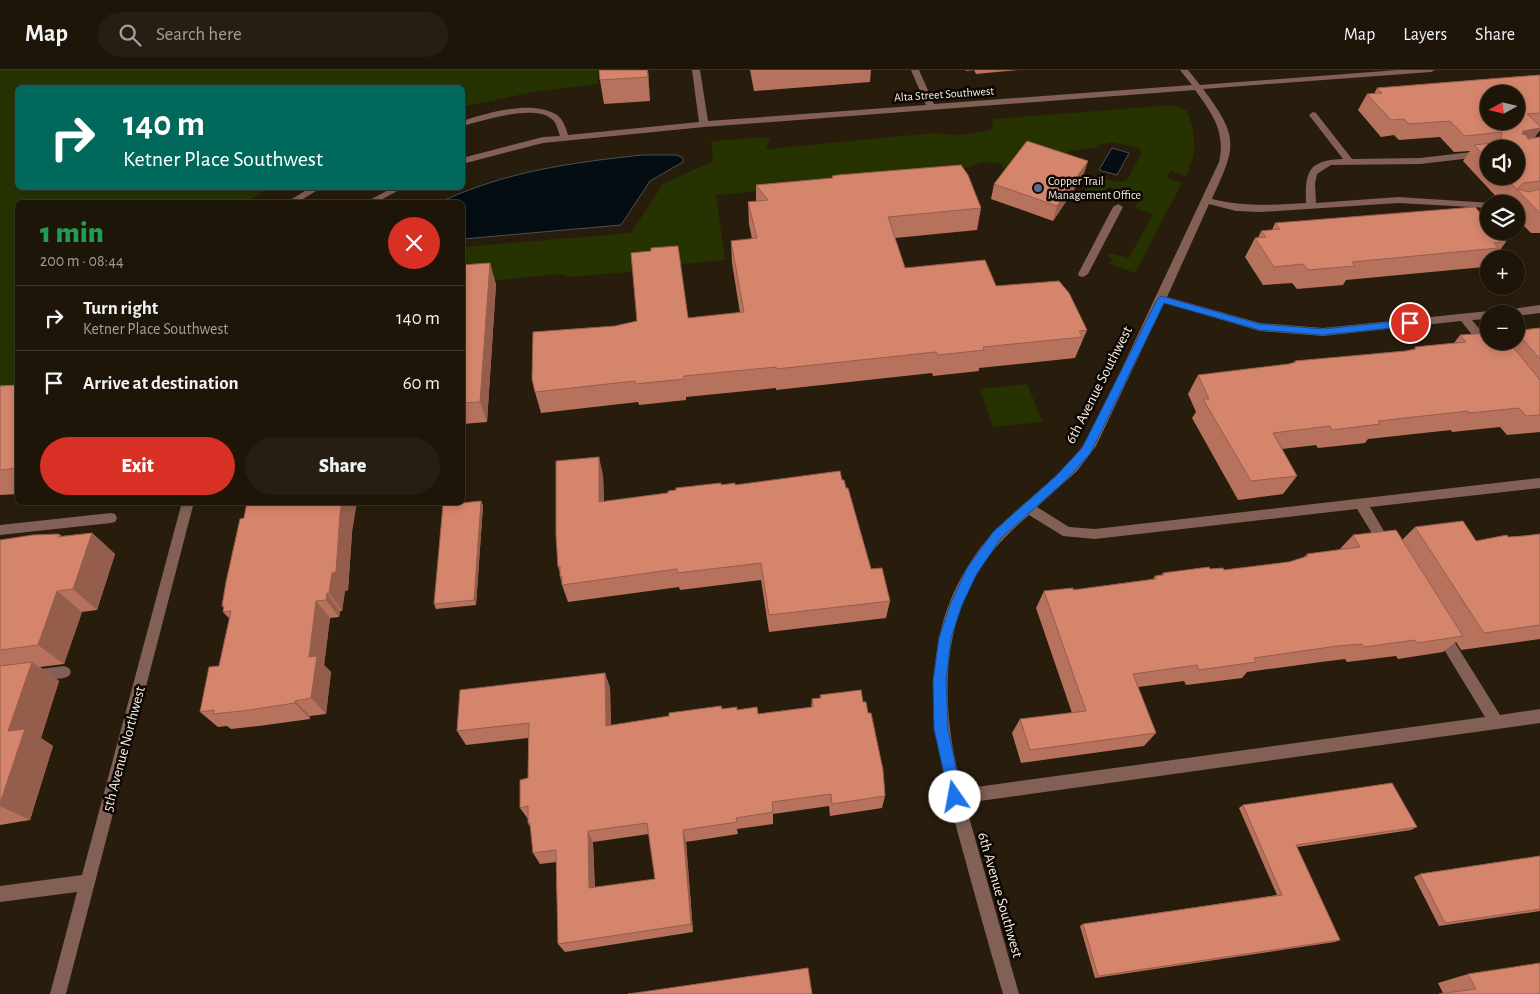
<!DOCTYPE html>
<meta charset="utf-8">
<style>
:root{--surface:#1e1509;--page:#261e12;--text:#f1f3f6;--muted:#a19f9c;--line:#3c342a;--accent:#d93025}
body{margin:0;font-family:"Alegreya Sans",sans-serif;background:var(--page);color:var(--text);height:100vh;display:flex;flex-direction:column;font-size:19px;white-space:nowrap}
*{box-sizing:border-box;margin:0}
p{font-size:16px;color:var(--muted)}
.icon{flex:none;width:28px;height:28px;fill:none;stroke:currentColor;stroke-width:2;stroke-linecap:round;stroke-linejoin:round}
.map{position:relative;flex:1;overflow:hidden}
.sheet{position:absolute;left:15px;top:130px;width:450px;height:305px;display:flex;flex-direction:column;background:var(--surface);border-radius:8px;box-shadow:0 2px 8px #0003,0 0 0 1px var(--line)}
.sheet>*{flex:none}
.top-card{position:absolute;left:15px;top:15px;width:450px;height:105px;border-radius:8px;box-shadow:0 2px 8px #0003,0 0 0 1px var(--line);background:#00695c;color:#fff;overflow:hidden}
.needle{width:32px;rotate:262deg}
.buttons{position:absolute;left:1480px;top:15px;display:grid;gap:10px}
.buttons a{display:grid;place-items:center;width:45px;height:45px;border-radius:50%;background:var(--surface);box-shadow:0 2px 8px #0003,0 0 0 1px var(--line);font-size:25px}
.pin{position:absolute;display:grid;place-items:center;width:42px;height:42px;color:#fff;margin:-21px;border:2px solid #fff;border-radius:50%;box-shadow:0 1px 5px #0007}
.me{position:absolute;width:55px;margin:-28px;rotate:348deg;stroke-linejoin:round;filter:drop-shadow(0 0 4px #0008)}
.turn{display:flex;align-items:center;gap:18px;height:105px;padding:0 25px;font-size:22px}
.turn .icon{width:65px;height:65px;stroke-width:2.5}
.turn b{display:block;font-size:35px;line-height:42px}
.round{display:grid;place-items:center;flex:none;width:52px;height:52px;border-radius:26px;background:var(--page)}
.head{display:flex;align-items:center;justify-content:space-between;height:85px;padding:0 25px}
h1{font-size:30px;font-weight:800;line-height:38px;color:#1e9e55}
.button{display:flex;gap:10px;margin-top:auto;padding:10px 25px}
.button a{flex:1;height:58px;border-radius:30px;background:var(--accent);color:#fff;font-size:20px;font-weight:800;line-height:58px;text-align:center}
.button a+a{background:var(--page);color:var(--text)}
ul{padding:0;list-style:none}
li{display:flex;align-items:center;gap:15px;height:65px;padding:0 25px;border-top:1px solid var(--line)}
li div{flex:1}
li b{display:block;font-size:19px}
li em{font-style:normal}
header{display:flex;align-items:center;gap:30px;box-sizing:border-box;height:70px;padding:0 25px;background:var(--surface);border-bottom:1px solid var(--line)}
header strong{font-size:24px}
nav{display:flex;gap:28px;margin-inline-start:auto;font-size:18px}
.search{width:350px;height:45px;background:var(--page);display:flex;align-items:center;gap:12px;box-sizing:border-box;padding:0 18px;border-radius:28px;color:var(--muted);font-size:19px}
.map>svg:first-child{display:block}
.green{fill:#263300}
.water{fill:#030d12;stroke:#4c5051}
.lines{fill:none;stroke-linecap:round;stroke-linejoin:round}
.minor{fill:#826055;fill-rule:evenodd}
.wall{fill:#b7725d;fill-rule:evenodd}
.shaded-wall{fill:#955d4c}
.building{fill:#d5856c;stroke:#955d4c;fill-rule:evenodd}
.route{fill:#1a73e8;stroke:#114b97}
.service-dot{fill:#5c6f8a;stroke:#0d0703;stroke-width:2}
.labels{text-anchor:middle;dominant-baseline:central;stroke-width:5;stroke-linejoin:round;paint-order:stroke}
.far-street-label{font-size:12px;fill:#f7eee4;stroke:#0d0703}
.far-poi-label{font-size:12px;fill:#f7eee4;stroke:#0d0703;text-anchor:start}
.street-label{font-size:15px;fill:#f7eee4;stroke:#0d0703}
</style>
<header>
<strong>Map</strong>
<div class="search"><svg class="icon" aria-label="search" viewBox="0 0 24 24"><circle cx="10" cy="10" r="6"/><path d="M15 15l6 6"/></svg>Search here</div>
<nav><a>Map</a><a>Layers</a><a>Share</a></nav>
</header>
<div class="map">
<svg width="1540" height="924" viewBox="0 0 1540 924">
<rect width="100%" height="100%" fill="#281c0c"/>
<path class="green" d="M0,0H597L598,14L533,22L463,37L462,18H18V118H268L246,132H18L17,336L0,338Z
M1173,35L1187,41C1196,67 1198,80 1186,106L1171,101L1166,107L1182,113L1135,203L1110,194L1112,189L1107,186L1110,183L1129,188L1153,144L1135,138L1140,126L1108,117L1101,126L1084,122L1094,106L1118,112L1126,111L1142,83L1138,78L1112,72L1098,75V77L1069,81L1063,91L1007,102L999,93L982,92L946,105L716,125L725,190L646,197L640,201L569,207L562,204L463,213V177L631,163L663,114L713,91L711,71L769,67L770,71L765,78L769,79L933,63L961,65L991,60L993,54L992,49Z
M1027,314L1043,352L993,357L980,319Z"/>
<path class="water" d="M1112,78L1129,83L1117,105L1099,100Z
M642,85H677L683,88V92L650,111L621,155L463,169L462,132H440C508,101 569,93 642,85Z"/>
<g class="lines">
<path class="minor" d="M692,0H700L708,51L926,35L911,0H919L934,34L1192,15L1180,0H1188L1200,15L1398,0H1435L1431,2L1203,19C1240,68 1236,76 1212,129C1244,137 1273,135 1306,133C1305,102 1308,90 1343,89L1309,45L1313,42L1316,43L1352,89L1420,88L1489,80V86L1420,94L1331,95L1317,104L1315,114L1316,133L1398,127L1492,133L1489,134V138L1398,133L1261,142L1236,141L1209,134L1167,227L1260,253L1323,258L1489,241L1493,244H1489V249L1472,250L1492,274L1493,277L1492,280H1484L1461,251L1323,266L1260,261L1164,233L1096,376L1077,401L1037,437L1069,457L1095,459L1540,408V418L1370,437L1393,477L1391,481H1383L1357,439L1095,469L1063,466L1029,445C1009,462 990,481 977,504C938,569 943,649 962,719L1485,647L1437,568L1435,564L1437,560L1442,558L1447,560L1500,645L1540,639V653L965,733L1019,924H1003C989,877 976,829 963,782C935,679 909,576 978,481C1011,436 1063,411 1092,362L1219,92C1226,62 1212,43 1195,20L704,57L543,73L462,94V88L543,67L560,66C558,61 557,55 554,51C538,32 483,51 462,56V51C488,43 533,29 557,45C563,49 566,58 568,65L699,52Z
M310,118H321L298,132H287Z
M392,118H403L377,132H366Z
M1118,134L1123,137L1088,204L1083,207L1079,206L1078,204L1113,137Z
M1540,235V243L1516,246V244H1499L1504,240Z
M182,432H194L66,924H50L77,822L0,832V816L82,805Z
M111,443L115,444L117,448L115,452L111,453L0,465V455Z
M64,596L69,598L71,602L69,606L64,608L0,616V604Z"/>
</g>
<path class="wall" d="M648,0L650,31L604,34L600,10Z
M750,0H871L870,12L754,21Z
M966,0H1019L976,4L974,0L966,1Z
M1540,5V60L1534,68L1540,67V163H1531L1516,148V134H1503L1463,91L1470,81L1454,82L1440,67L1399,70L1394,65L1381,67L1358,40L1367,24H1374L1377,18ZM1489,79L1516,106H1489Z
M1088,91L1083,106L1053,151L991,129L994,114Z
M832,106L981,138L977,160L895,168L905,198L996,216L1087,260L1075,288L979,298V301L933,306L932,303L776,320V318L686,327V330L639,335L638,332L541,343L535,322L615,256L740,243L732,193L731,171L752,169L749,154L748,132L756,131V115L832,108Z
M1275,153L1506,172L1493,189H1489V191L1484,197L1346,210L1343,215L1297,219L1292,213L1263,215L1245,187L1255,168H1258L1261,161L1272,160Z
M462,195L496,214L487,352L462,354Z
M1540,258V362L1507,365L1500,357L1452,362L1451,360L1368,369L1365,373L1318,378L1316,375L1282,379L1297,406L1283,424L1238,430L1192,348L1196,342L1188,324L1198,305L1289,294L1293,293L1295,291L1406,281L1414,279L1415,277L1454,273L1460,265L1489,271H1516V260Z
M18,315V424L0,425V316Z
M603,405L604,432L721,415H735L842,410L846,418L871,499L890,531L886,548L769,562L761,510L680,520L679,517L568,532L562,515L560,506V502L558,497Z
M481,431L483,436L476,535L436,539L434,534Z
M1415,457L1476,471L1540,464V569L1461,580L1456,572L1443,582L1398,589L1396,586L1347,592L1345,589L1321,592L1247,602L1242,608L1186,615L1184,611L1138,617L1156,663L1144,676L1021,693L1012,663L1020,649L1072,643L1036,538L1044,521L1073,520L1153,509L1155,506L1161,505L1163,503L1210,499L1224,500L1289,492L1304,487L1307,484L1339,480L1353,465L1402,470Z
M92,463L115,484L97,540L82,542L64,594L40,597L59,611L41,668L53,676L30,750L0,755V470L59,464L62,466Z
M352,463L348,520L345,521L342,541H340L339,547L330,548L324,595L331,602L326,644L310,646V649L259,656L231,659L227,656L218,657L200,642L219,596L230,549L223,542L224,538L222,536Z
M605,603L610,618L611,656L722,639L737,640L758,644L811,637L812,629L820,628V625L885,726L882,738L830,746L829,736L773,744V754L737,759L738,764L686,772L693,862L565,882L558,874L556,792L540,794L533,783L530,757L528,753V749L520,738L528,708V668L466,675L457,661ZM649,764L655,809L595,818L593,772Z
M1243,735L1417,757L1411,760L1297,777L1340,870L1335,872L1095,908L1080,856L1083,854L1277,825L1239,738Z
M1540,786V841L1439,856L1414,807L1420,804Z
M1468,904L1540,924L1443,923L1438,913Z"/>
<path class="shaded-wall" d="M647,0H648L650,31L648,7Z
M1540,58V60L1530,74L1512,77L1523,61Z
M1088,91L1083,106L1053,151L1057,136Z
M490,193L496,214L487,352L480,332Z
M599,387L603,405L604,450L599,432Z
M481,431L483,436L476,535L474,530Z
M342,432H357L352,463L348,520L345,521L342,541L329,523Z
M92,463L115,484L97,540L73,519Z
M57,521L82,542L64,594L38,575Z
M327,523L340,541L339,547L326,530Z
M316,531L330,548L324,595L331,602L326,644L311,628L309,587Z
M32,592L59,611L41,668L53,676L30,750L0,736V733L8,661Z
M605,603L610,618L611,670L606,656Z
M295,631L310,646V649L295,633Z
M683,760L686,772L693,862L691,854Z
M588,761L593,772L595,828L589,818Z"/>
<path class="building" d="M599,0H647L648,7L600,10Z
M1540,5V43L1527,44L1540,56V58L1523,61L1522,64L1526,65L1528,69L1540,67V111L1523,113L1517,119L1529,122L1540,119V143L1504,106H1516V79H1489V90L1474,75L1501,72L1502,62L1465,66L1450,51L1409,54L1404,49L1391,50L1367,24L1382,23L1377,18ZM1489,24H1516V51H1489Z
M1027,71L1088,91L1057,136L994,114Z
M961,95L968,105L981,138L888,147L905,198L985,190L996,216L1059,211L1069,223L1087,260L1079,261L1083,267L983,277L984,280L938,285L936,282L776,299V297L684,306V309L635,314V311L535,322L532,309L533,262L615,256L637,251L631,183L651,181V178L678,176L688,248L744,242L731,171L757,168L748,132L768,130L756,115L833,108L832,106L838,105Z
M1475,137L1489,153V161H1497L1506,172L1494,173L1498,178L1352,192L1355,196L1308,200L1303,194L1274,197L1255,168L1266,167L1261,161L1280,159L1275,153Z
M490,193L480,332L462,333V195Z
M1540,258V289L1516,261Z
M1489,263V271H1508L1540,310V345L1526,346L1519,338L1469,343L1468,341L1378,351L1380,354L1332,360L1330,356L1273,363L1297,406L1251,411L1203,329H1209L1198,305L1289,294L1296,292L1295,291L1406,281L1416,279L1415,277L1466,272L1460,265Z
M18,315V398L0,400V316Z
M599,387V432L668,423V421L676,420V418L721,413V415L735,413V415L840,401L842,410H844L846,418H848L871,499L882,498L890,531L769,545L761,493L677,503V499L562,515V506H560V496L558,497L556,465V391Z
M481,431L474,530L434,534L443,435Z
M247,432H342L340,444L336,502L332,503L329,523H327L326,530L316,531L309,587L317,586L311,628L295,631V633L242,641L213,644L214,640L200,642L209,597L219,596L231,541L223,542L224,536H222L226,512L240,449L244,448Z
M1463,451L1476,471L1507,465L1508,467L1524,466L1540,464V555L1484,563L1415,457Z
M1396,460L1463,566L1417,573L1415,570L1364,577L1362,574L1337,576L1254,588L1256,592L1199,600L1197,595L1133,604L1156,663L1030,680L1020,649L1086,641L1044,521L1073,518V520L1156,509L1155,506L1164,505L1163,503L1209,497L1210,499L1223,498L1224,500L1289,492L1308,486L1307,484L1360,477L1353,465Z
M92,463L73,519L57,521L38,575L0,580V470L33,465L59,464L58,467Z
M32,592L8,661L25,659L0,733V596Z
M605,603L606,656L669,646V643L721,636L722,639L737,637V640L757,637L758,644L813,637L812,629L821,628L820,625L861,620L863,632H866L868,643H871L883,700L885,726L832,734L831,724L772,732L773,742L736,748L737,752L683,760L691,854L558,874L556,780L533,783L530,753H528V736L520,738V710L528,708L529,653L457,661L460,620ZM647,753L655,809L589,818L588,761Z
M1392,713L1417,757L1296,775L1340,870L1098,906L1083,854L1282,825L1243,735Z
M1540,786V839L1445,853L1420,804Z
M1540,893V924H1439L1476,919L1468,904Z
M808,898L812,924H628Z"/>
<path class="route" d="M1161,226L1260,254L1323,259L1410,250L1415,253L1410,256L1323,265L1260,260L1164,233L1090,384L1064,412L1001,468L976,505L962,535L951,568L946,611L948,659L962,727L960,731L955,733L950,731L934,659L933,611L939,568L950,535L967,498L993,462L1056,406L1082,378L1157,230Z"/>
<circle class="service-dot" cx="1038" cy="118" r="5"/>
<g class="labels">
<g class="far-street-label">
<text transform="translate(944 24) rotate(-4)">Alta Street Southwest</text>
</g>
<g class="far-poi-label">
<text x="1048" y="111">Copper Trail<tspan x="1048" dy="14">Management Office</tspan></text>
</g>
<g class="street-label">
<text transform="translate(1099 315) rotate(-63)">6th Avenue Southwest</text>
<text transform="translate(124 679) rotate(-75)">5th Avenue Northwest</text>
<text transform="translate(1000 825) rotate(74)">6th Avenue Southwest</text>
</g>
</g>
</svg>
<div class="buttons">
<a><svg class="needle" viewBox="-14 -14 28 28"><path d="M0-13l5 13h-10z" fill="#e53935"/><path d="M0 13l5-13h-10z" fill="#a19f9c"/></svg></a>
<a><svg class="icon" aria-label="sound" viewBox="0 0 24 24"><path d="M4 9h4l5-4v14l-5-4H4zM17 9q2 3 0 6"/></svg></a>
<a><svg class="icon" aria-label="layers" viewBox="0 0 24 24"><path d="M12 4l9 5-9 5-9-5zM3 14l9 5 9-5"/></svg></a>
<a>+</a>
<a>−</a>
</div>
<div class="pin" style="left:1410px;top:253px;background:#d93025"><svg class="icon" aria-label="arrive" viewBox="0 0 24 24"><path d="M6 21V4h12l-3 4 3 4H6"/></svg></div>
<svg class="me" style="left:955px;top:727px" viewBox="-20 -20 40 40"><circle r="19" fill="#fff"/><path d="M0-13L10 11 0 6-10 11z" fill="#1a73e8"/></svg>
<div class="top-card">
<div class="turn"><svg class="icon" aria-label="right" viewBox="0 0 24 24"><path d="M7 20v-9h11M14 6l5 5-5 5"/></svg><div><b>140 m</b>Ketner Place Southwest</div></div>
</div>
<section class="sheet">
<div class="head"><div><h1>1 min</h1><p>200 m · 08:44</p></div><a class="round" style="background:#d93025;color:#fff"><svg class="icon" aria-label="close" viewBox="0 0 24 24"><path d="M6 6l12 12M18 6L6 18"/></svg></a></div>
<ul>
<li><svg class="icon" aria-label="right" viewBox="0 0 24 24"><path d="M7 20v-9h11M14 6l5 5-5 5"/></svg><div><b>Turn right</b><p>Ketner Place Southwest</p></div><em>140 m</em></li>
<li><svg class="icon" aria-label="arrive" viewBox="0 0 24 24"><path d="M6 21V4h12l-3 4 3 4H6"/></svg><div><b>Arrive at destination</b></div><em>60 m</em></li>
</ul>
<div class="button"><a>Exit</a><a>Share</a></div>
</section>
</div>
